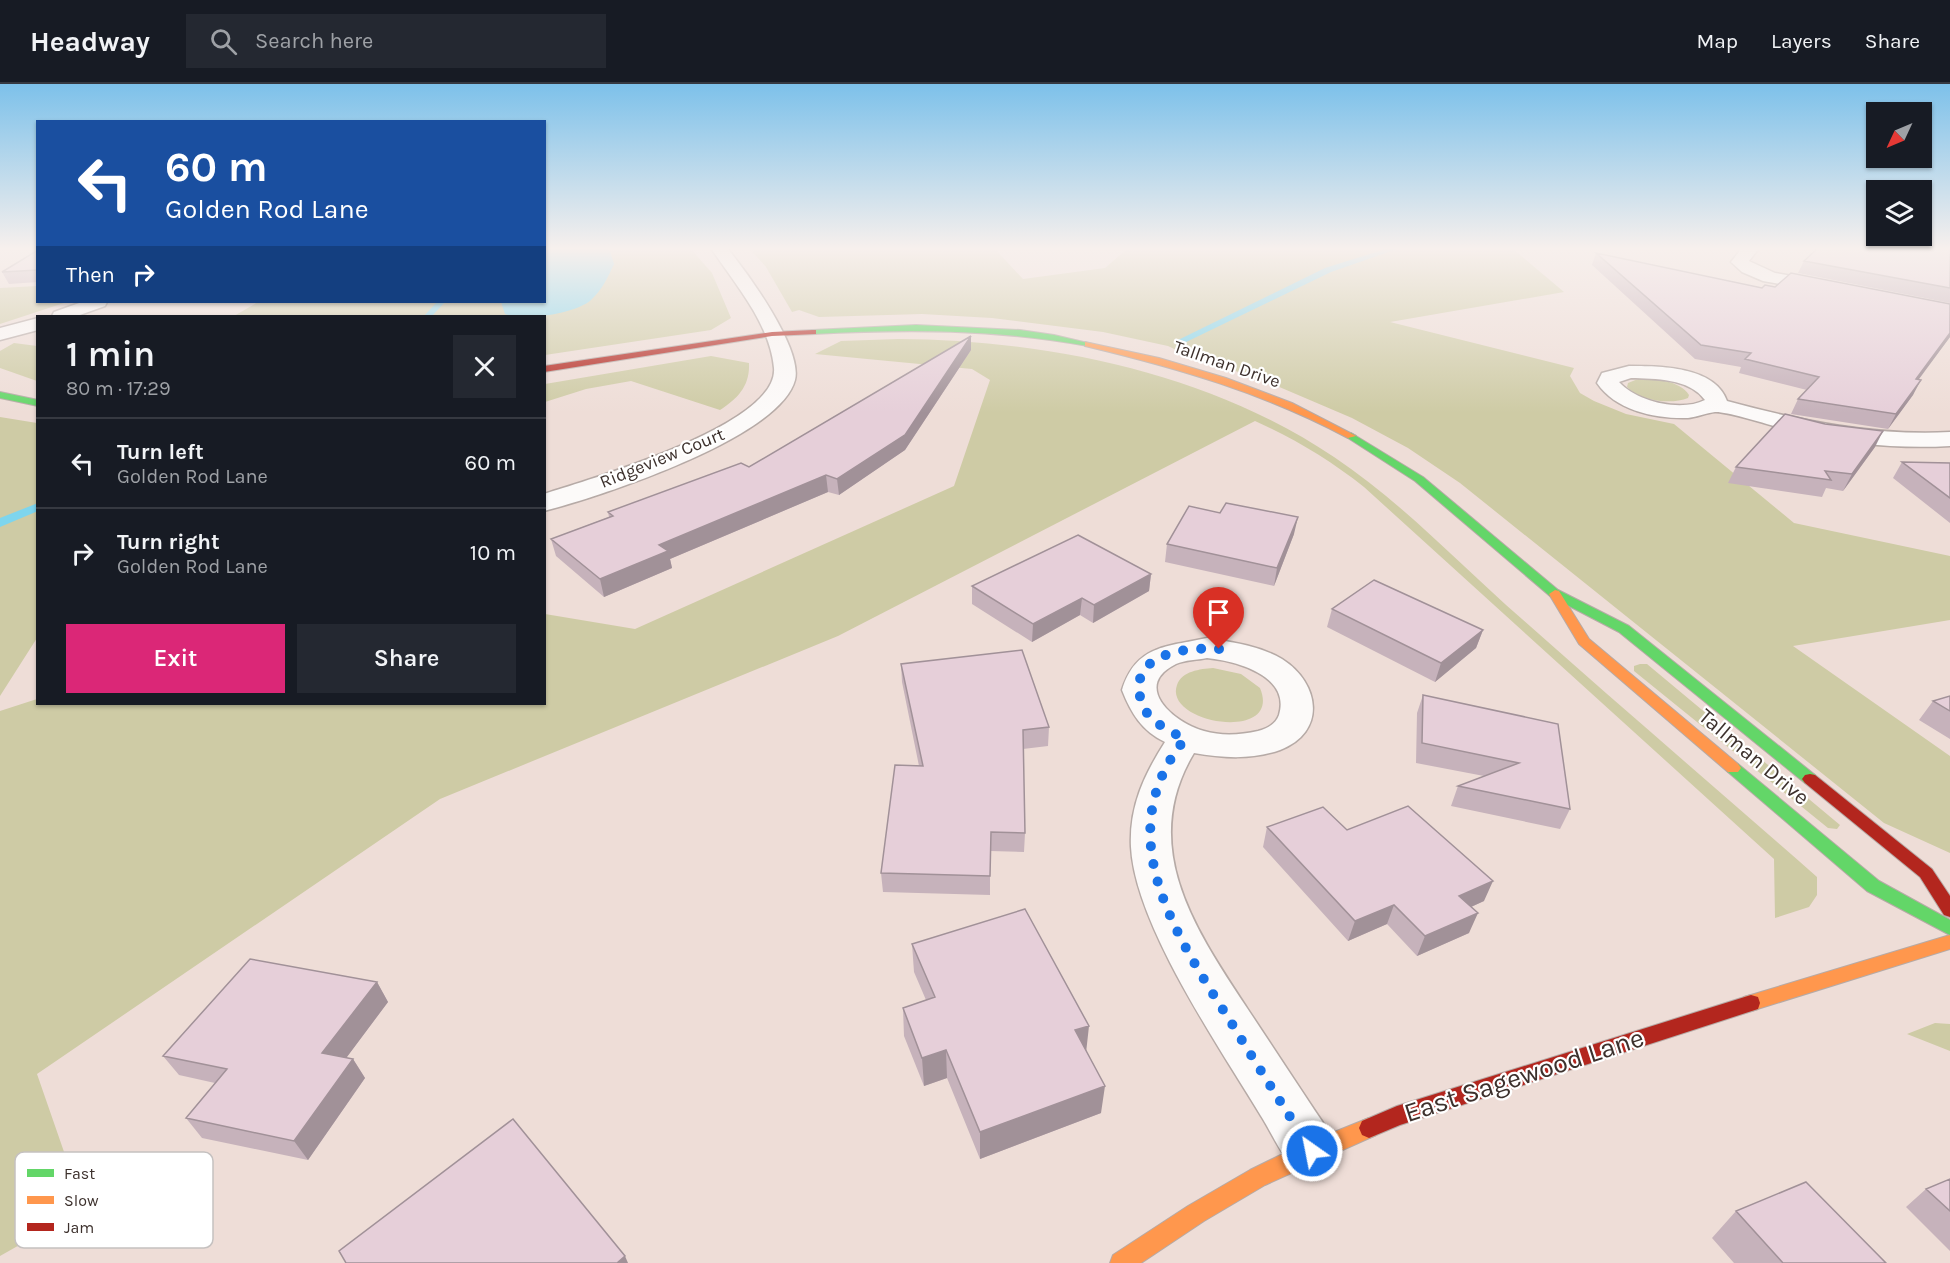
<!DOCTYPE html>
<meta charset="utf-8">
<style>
:root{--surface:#171b24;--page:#242831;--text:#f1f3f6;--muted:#9ea1a6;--line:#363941;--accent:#db2777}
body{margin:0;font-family:Karla,sans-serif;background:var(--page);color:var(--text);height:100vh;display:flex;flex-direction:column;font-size:22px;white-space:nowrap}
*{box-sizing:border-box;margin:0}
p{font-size:20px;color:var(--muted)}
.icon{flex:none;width:33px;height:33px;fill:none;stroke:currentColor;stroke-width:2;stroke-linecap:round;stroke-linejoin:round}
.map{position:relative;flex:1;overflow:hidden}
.drawer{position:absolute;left:36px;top:231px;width:510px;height:390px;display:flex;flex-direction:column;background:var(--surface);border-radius:0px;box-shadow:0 2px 4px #0004}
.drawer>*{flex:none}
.guide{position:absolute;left:36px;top:36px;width:510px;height:183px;border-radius:0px;box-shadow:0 2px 4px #0004;background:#1a4fa0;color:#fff;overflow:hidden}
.needle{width:39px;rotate:226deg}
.controls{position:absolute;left:1866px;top:18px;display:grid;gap:12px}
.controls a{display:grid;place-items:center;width:66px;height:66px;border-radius:0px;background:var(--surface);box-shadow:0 2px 4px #0004;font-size:30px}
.pin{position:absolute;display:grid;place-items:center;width:51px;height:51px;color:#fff;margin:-62px -26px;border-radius:50% 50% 50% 0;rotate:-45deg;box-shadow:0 0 6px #0007}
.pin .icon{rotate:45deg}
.me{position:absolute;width:66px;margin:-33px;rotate:327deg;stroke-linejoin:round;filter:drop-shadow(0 0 4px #0008)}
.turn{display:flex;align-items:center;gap:21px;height:126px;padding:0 30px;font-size:27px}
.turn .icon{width:78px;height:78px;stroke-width:2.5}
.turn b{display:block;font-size:42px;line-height:51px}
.then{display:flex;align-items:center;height:57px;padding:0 30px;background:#0003;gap:12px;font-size:22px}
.round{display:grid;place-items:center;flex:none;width:63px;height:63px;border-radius:0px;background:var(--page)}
.head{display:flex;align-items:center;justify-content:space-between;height:102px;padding:0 30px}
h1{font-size:36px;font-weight:600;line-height:45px}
.action{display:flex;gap:12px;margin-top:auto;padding:12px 30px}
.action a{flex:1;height:69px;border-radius:0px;background:var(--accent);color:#fff;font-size:24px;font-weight:600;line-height:69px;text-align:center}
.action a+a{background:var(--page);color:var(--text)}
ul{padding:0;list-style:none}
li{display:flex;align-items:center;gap:18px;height:90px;padding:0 30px;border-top:2px solid var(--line)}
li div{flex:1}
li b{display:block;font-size:22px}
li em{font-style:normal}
header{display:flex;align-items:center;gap:36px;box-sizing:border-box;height:84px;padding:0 30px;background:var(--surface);border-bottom:2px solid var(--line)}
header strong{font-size:28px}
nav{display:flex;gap:33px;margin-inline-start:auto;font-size:21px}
.search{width:420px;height:54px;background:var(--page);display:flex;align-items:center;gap:15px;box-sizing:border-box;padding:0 21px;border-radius:0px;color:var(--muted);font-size:22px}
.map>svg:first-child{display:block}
.green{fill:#cecba5}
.water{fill:#7ed5ed}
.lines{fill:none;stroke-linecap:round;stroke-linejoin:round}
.stream{fill:#7ed5ed;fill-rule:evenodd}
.street-casing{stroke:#b6aaa6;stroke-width:3}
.fast-casing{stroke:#b6aaa6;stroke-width:2}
.slow-casing{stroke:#b6aaa6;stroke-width:2}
.jam-casing{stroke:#b6aaa6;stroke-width:2}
.street{fill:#fcfaf9;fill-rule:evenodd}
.fast{fill:#63d668;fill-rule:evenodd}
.slow{fill:#ff974d;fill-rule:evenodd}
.jam{fill:#b3261e;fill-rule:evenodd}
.wall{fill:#c6b2bb}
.shaded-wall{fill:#a19198}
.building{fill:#e6cfd9;stroke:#a19198;stroke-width:1.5}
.route{stroke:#1a73e8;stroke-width:10;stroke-dasharray:0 18}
.labels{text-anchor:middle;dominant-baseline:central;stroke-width:4.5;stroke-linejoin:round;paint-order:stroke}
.far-street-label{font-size:18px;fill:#3d312d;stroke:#fff}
.street-label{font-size:22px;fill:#3d312d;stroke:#fff}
.near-street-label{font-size:27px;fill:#3d312d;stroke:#fff}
.key{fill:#fff;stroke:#c5c1c0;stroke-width:1.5}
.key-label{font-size:16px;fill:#3d312d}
</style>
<header>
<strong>Headway</strong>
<div class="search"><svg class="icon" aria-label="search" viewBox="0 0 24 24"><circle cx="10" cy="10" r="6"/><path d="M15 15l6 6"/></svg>Search here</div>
<nav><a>Map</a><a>Layers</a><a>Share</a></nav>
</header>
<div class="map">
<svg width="1950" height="1179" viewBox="0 0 1950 1179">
<rect width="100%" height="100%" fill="#eeddd7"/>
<path class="green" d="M545,164H690L712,189L731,234L711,246L545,271L544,232H234L258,218H544Z
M749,164H994L1023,195L1105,184L1128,164H1512L1564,208L1390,238L1574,284L1570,292L1580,309L1594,317L1626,330L1674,340L1794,439L1950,472V536L1793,562L1950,672V769L1884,739L1460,399L1408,364L1352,334L1263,296L1189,272L1168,262L1103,248L992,234L922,230L819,233L799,226L792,228L766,183Z
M37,202L38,218H67L0,240V204Z
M898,255C1048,256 1207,288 1334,373C1403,419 1460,481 1522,535C1620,622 1719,707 1817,793V811L1809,823L1775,834L1774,775L1364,403C1330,376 1295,355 1255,337L838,552L440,715L37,990L88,1137L23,1159L0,1172V627L37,615L38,620H544L545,530L635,545L954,402L990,296L972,285L815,270L841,257Z
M14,259L37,262V297L0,284V267Z
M711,272L749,279C750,302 738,314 720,326L631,297L586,305L545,318V300Z
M1638,295C1654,295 1680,296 1689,311L1688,314C1671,321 1640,317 1627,303L1628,299Z
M0,333L37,339V554L0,612Z
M1640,580H1647L1840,741L1837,745L1828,744L1634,587V582Z
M1213,584L1241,590L1260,604C1283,659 1163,640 1177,601C1182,587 1200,585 1213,584Z
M1935,939L1950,940V967L1907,950Z"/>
<path class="water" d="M545,164H605L610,167L614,180C608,193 602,206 591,216C575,230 525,237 505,230L501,218H544Z"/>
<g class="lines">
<path class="stream" d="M1389,164H1400L1331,188L1182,260L1174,258L1325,184Z
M437,218H445L432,232H424Z
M38,419V427L0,443V434Z"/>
<defs>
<path id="street" d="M711,164H727C747,188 803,265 795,296C780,354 599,413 544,427V410C590,395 779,341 774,284C770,239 734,199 711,164Z
M1742,164H1759L1749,177L1775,189L1827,198L1836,203L1827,208L1763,197L1742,188L1731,178Z
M82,218H107L105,222L77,232H52L54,228Z
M38,234V246L0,256V244Z
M1629,282C1659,282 1715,282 1727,317C1801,337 1873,352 1950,348V362C1899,365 1849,360 1799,349C1782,345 1728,327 1715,328C1706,329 1697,333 1688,334C1656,335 1616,327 1597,299L1602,289ZM1631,294C1655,295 1689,294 1705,316C1681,328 1637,318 1619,298Z
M1207,554C1232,558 1260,562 1282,575C1320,599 1327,648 1280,666C1252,676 1223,674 1194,669C1138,762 1195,845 1247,924C1275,966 1302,1008 1330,1049L1338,1067L1330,1085L1312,1092C1307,1090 1300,1088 1295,1085C1285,1078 1269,1044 1261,1032C1220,964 1135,841 1131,763C1129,723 1144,691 1165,658C1142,647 1131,629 1122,606C1136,561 1166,563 1207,554ZM1207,574C1235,577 1291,591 1279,631C1276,640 1266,645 1258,647C1240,651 1221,652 1204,647C1174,639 1131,602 1176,580C1185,576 1197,576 1207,574Z"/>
<path id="fast" d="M916,241L1020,246L1054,251L1092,260L1088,262C996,245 906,245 813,250L809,248L813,246Z
M0,308L38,316V322L0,314Z
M1351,349L1423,393L1558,506L1629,542L1815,691L1818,695L1815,699H1805L1619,548L1550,512L1415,397L1348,354V350Z
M1733,679L1738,680L1879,797L1950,836V851L1867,807L1728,688L1725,684L1728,680Z"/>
<path id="slow" d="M1085,258L1159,274L1226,294L1292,319L1356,352L1348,354C1264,309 1177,284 1085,262Z
M1555,506L1559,507L1589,555L1738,680L1741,684L1738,688H1728L1579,560L1549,510Z
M1950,851V865L1751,927L1744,925L1742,919L1744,913L1751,911Z
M1369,1034L1376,1037L1379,1044L1376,1051L1265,1101L1204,1137L1141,1179H1110L1113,1171L1188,1122L1250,1086L1297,1063Z"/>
<path id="jam" d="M813,246H816V250L772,252L544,288V282L772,248Z
M1810,690L1815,691L1932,785L1950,812V833L1944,831L1920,793L1805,699L1802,695L1805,691Z
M1751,911L1758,913L1760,919L1758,925L1400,1041L1369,1054L1362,1051L1359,1044L1362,1037L1397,1022Z"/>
</defs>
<use href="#street" class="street-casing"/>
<use href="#fast" class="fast-casing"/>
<use href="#slow" class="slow-casing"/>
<use href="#jam" class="jam-casing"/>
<use href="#street" class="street"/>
<use href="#fast" class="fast"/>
<use href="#slow" class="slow"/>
<use href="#jam" class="jam"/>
</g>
<path class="wall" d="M1950,164V219L1798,189L1804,177Z
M38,166V198L9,200L2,188Z
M1596,169L1762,204L1775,203L1950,220V253L1918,295L1913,311L1888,345L1791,330L1798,315L1807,306L1739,289L1741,283L1695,275L1592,181Z
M971,266L905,366L839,411L828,408L670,475L672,484L604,513L556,472L551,455L609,433L608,428L749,383Z
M1875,363L1843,407L1826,404L1822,413L1728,399L1736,383Z
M1902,378L1950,379V439L1893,394Z
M1220,429L1294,450L1274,502L1165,478L1167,460Z
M1151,490L1149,507L1093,539L1080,531L1032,558L972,520V502Z
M1332,525L1483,546L1476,564L1435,598L1327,543Z
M901,580L1049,643L1048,662L1023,665L1025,749L1024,768L990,767V811L883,808L881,789L919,682L902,598Z
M1423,611L1558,640L1570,725L1560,745L1451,722L1458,702L1484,692L1416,679L1417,629Z
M1950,612V655L1919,636L1933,617Z
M1267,743L1484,817L1471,823L1469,849L1417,872L1387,840L1348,857L1263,763Z
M912,860L1086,966L1101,1029L980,1075L947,994L924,1002L904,952L903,924L926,916L914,888Z
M377,898L388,918L346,974L353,975L365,994L308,1076L202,1054L186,1034L215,999L179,991L163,972Z
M1950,1095V1167L1906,1123L1926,1105Z
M1736,1127L1886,1179H1734L1712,1154Z"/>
<path class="shaded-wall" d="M1950,249V253L1908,310L1916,295Z
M971,252V266L905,366L839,411L837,395Z
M1921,296L1913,311L1888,345L1896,330Z
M1883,347L1875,363L1843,407L1852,390Z
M826,391L828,408L670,475L672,484L604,513L600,495L659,461Z
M1298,433L1294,450L1274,502L1277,484Z
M1151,490L1149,507L1093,539L1094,521Z
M1082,514L1080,531L1032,558L1033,540Z
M1483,546L1476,564L1435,598L1441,579Z
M1493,797L1484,817L1451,832L1459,812Z
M1394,821L1387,840L1348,857L1355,837Z
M1478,829L1469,849L1417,872L1425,852Z
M377,898L388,918L335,989L322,969Z
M1089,942L1086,969L1075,946Z
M946,966L947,994L924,1002L922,974Z
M353,975L365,994L308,1076L294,1057Z
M1105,1002L1101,1029L980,1075V1048Z
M625,1172L628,1179H617Z"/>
<path class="building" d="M1818,164H1950V204L1804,177Z
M38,166V186L2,188Z
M1596,169L1762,204L1765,201L1775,203L1791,189L1950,220V249L1916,295L1921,296L1896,330L1798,315L1819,293L1745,275L1751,269L1701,261Z
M971,252L905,351L837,395L826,391L659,461L668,467L600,495L551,455L613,432L608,428L741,379L749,383Z
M1785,330L1825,340L1883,347L1852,390L1825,387L1831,396L1736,383Z
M1902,378L1950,379V414Z
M1226,419L1298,433L1277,484L1167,460L1189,422L1220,429Z
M1078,451L1151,490L1094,521L1082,514L1033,540L972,502Z
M1374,496L1483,546L1441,579L1332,525Z
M1022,566L1049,643L1023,646L1025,749L991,748L990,792L881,789L895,681L923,682L901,580Z
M1423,611L1558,640L1570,725L1458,702L1519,679L1422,659Z
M1950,612V627L1933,617Z
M1408,722L1493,797L1459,812L1478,829L1425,852L1394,821L1355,837L1267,743L1323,723L1347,746Z
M1025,825L1089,942L1075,946L1105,1002L980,1048L946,966L922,974L903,924L935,913L912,860Z
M250,875L377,898L322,969L353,975L294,1057L186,1034L227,985L163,972Z
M513,1035L625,1172L617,1179H346L339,1167Z
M1950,1095V1127L1926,1105Z
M1806,1098L1886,1179H1783L1736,1127Z"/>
<linearGradient id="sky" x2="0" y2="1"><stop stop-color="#7dc1ea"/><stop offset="0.5" stop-color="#f7f0ed"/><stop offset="1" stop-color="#f7f0ed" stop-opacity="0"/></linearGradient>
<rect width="1950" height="329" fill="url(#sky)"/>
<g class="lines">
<path class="route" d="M1219,565C1194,563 1140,567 1139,602C1139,611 1141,621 1147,629C1156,641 1172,648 1185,655C1107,751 1177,853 1232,940C1258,983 1285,1025 1312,1067"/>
</g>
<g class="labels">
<g class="far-street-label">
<text transform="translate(1227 280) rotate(19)">Tallman Drive</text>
<text transform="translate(662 374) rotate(-22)">Ridgeview Court</text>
</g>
<g class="street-label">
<text transform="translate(1754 673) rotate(40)">Tallman Drive</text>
</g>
<g class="near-street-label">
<text transform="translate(1524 991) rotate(-18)">East Sagewood Lane</text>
</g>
</g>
<rect x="15" y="1068" width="198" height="96" rx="9" class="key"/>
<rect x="27" y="1085" width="27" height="8" fill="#63d668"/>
<rect x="27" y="1112" width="27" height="8" fill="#ff974d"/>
<rect x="27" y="1139" width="27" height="8" fill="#b3261e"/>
<g class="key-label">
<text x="64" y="1095">Fast</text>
<text x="64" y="1122">Slow</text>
<text x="64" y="1149">Jam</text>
</g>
</svg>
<div class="controls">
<a><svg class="needle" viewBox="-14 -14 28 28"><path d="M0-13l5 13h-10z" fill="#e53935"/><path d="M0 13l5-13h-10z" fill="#9ea1a6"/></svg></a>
<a><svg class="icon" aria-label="layers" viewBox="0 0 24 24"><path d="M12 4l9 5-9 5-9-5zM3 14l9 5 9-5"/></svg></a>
</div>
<div class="pin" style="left:1219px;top:565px;background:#d93025"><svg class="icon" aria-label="arrive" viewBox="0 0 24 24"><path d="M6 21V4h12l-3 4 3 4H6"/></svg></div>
<svg class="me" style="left:1312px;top:1067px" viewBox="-20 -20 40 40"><circle r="17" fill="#1a73e8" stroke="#fff" stroke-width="3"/><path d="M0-11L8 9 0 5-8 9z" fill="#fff"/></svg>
<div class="guide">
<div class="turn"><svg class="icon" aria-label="left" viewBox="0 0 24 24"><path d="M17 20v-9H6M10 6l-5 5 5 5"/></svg><div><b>60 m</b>Golden Rod Lane</div></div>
<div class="then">Then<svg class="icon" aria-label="right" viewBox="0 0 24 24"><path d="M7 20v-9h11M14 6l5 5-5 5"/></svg></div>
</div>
<section class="drawer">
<div class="head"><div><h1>1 min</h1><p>80 m · 17:29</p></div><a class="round"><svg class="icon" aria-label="close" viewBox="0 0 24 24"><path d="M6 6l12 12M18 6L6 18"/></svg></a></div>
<ul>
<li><svg class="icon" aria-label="left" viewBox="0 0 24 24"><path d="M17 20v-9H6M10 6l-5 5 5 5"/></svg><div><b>Turn left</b><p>Golden Rod Lane</p></div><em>60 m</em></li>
<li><svg class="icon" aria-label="right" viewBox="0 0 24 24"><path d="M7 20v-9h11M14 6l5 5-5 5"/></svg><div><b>Turn right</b><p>Golden Rod Lane</p></div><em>10 m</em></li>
</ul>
<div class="action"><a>Exit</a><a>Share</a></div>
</section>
</div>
